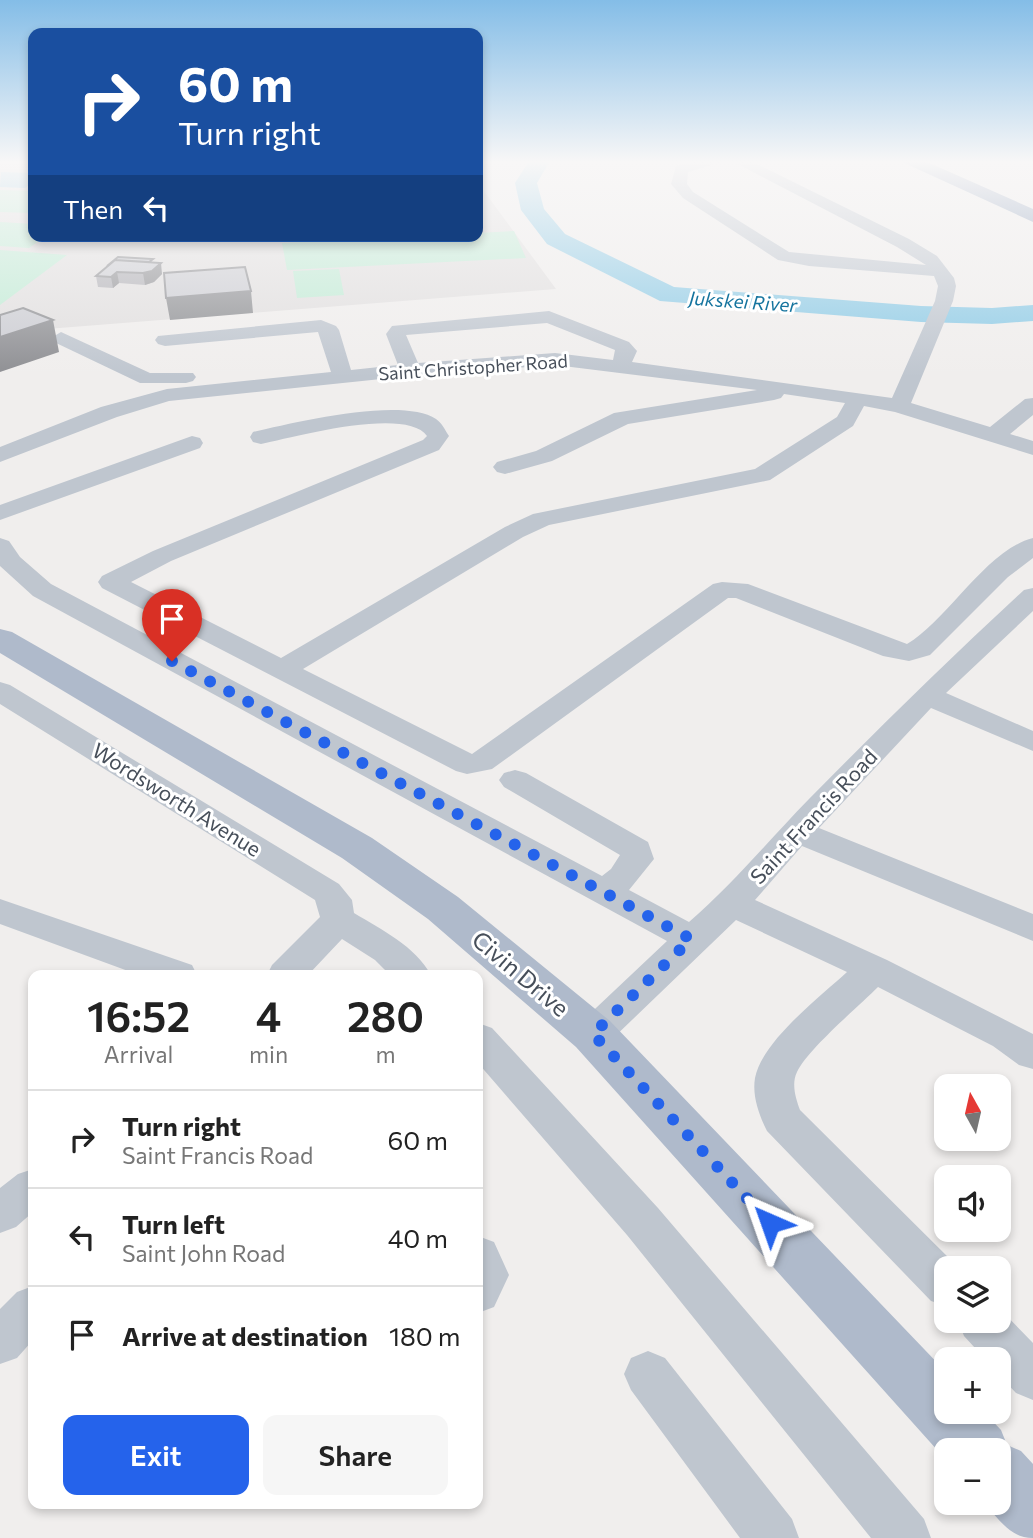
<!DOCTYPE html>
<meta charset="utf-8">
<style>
:root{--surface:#fff;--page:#f6f6f6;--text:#222;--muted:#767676;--line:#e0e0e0;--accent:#2563eb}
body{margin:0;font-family:Commissioner,sans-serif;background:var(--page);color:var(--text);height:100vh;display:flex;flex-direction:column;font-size:26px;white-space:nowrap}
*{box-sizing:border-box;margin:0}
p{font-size:23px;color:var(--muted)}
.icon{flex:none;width:38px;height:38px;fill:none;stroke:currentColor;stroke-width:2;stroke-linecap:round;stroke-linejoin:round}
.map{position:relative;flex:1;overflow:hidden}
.drawer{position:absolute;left:28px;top:970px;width:455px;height:539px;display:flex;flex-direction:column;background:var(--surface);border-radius:14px;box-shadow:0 4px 10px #0003}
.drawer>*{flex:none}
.top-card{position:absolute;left:28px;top:28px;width:455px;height:214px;border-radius:14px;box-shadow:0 4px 10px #0003;background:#1a4fa0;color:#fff;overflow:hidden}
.needle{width:46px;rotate:352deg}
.controls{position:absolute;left:934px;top:1074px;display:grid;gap:14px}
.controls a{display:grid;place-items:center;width:77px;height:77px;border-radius:14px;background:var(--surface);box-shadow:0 4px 10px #0003;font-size:35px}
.pin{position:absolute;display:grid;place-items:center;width:60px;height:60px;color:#fff;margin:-72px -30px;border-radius:50% 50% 50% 0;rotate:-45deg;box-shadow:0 0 7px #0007}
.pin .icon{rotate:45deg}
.me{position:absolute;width:77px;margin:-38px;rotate:317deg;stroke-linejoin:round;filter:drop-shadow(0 0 5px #0008)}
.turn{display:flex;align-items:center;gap:24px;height:147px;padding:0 35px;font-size:32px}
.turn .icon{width:91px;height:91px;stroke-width:2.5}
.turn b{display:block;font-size:49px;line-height:60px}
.then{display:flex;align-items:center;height:66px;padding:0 35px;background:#0003;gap:14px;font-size:26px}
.eta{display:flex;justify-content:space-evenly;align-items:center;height:119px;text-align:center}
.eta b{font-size:42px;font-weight:600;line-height:49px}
.button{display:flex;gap:14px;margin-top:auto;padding:14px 35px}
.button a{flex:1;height:80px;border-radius:14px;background:var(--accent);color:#fff;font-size:28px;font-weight:600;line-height:80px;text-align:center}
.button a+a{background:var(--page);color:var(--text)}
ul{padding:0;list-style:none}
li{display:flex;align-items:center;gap:21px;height:98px;padding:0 35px;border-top:2px solid var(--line)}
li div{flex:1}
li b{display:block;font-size:26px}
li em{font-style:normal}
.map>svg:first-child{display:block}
.education{fill:#e1dfdf}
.green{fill:#beebd4}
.water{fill:#8ecbe6}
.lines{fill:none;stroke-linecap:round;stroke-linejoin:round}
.river{fill:#8ecbe6;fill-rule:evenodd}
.minor{fill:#bfc6cf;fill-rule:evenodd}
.major{fill:#afbacb;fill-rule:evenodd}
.highway{fill:#889bb9;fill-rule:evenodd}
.wall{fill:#afafb5}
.shaded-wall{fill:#8e8f93}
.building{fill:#cbccd2;stroke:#8e8f93;stroke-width:2}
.route{stroke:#2563eb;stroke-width:12;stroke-dasharray:0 21.6}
.labels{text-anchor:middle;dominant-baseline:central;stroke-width:6;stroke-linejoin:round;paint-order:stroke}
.far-street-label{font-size:18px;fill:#474f5a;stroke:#fff}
.far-water-label{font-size:19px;font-style:italic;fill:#15749e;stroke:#fff}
.street-label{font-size:21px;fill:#474f5a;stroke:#fff}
.near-street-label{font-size:24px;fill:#474f5a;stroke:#fff}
</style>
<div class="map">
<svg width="1033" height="1538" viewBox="0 0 1033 1538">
<rect width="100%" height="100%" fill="#f0eeed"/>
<path class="education" d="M33,161V236H478V183L556,289L34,330L0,341V162Z"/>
<path class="green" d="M0,190L33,191V213L0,212Z
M0,222L33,224V236H46L29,248L0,246Z
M514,231L526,258L287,270L282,243L404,236H478V233Z
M0,250L67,255L0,305Z
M339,269L344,295L297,298L293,271Z"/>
<path class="water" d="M1,172L33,173V182L25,188L0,187Z"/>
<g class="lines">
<path class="river" d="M529,161H550L537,183L544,209L565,234L674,287L921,306L992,308L1033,305V321L992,324L921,322L660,301L547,244L521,210L515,183Z"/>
<path class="minor" d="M695,161H725L688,172L687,184L693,192L789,252L926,265L897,247L732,161H751L909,239L937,256L954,278L956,286L953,301L911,403L990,427L1025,399L1033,398V415L1010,434L1033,441V455L895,412L864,406L853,426L770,480L549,525L523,537L303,669L472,754L713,584L722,582L748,584L907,644C947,621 986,550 1033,538V558L1008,577L930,655L909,661L883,656L736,598H728L492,769L467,774L456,771L102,588L98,582L102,576L153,551L423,440L427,436C407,406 293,437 261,444L253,442L250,437L253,432C292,423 402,396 436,419C442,423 445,430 449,436L439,450L171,561L131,582L281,658L505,527L533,514L755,469L837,417L845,403L784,394L781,398L774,400L628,424L552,461L505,474L497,472L493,467L497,462L536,451L614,413L757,390L555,365L410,376L169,401L117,417L0,462V447L101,407L167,389L331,372L318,332L165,346L158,344L155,340L158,336L321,320L336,326L339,330L351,370L398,365L386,334L392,326L549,311L629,342L637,351L632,362L892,398L935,301L938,286L934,276L809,266L778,260L683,198L671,184L676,166ZM547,323L615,350L613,360L555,353L418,363L406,335Z
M61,332L150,373H193L196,377L193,381L186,383H140L54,342L51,338Z
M192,436L200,438L203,443L200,448L0,520V505Z
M0,538L9,541L20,557L51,584L602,876L611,869L620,855L504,787L499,780L504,773L515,770L526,773L648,842L654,859L629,890L689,922C732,885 769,840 809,799C879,728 950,658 1024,590L1033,588V611L946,693L1033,731V751L931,708L819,828L1033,914V941L802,846L755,900L887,960L1033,1034V1069L1019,1065L993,1046L878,987C858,1007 808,1049 797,1072C791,1084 796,1099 800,1110L960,1269H947V1306L931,1301L767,1131C759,1115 752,1096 755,1078C762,1041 820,997 847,972L736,920L607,1044L593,1049L579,1044L574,1034L579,1024L667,941L33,596L0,566Z
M0,682L10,685L339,884L352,900L354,913C382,930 415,946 431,975H390L375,960L342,939L308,975H267L272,965L320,917L315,900L0,704Z
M0,899L192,965L197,975H139L0,924Z
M478,1023L492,1028L658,1208L924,1519L931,1538H871L627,1235L478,1063Z
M33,1169V1212L16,1227L0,1233V1188L18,1174Z
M478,1236L494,1242L509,1275L494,1307L478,1313Z
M33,1286V1340L17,1358L0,1364V1309L17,1292Z
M999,1308L1033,1343V1400L1016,1393L999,1375V1360H986L964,1336L958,1321H999Z
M648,1351L665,1358L792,1519L799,1538H740L631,1390L624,1374L631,1358Z"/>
<path class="major" d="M0,629L12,632L372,838L458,897L610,1021L947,1373V1412H984L1001,1430L1007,1445L1021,1451L1033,1464V1538C1010,1538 999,1519 984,1503H999V1451H947V1461L576,1047L428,919L342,858L0,653Z"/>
<path class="highway" d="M900,161H925L1033,209V222Z"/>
</g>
<path class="wall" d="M154,263L162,274L154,282L145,285L119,283L113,288L98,287L96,276Z"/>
<path class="shaded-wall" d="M161,263L162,274L154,282L145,285L143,273Z
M117,272L119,283L113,288L111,277Z
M251,291L253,313L170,320L166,298Z
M53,320L59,352L0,372V337Z"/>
<path class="building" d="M118,257L153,259L149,262L115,260L107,266Z
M115,260L161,263L152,271L143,273L117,272L111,277L96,276Z
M245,267L251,291L166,298L164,273Z
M23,308L53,320L0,337V315Z"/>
<linearGradient id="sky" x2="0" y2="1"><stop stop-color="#84bde7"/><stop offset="0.43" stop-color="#f8f7f7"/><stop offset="1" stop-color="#f8f7f7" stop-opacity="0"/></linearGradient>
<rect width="1033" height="377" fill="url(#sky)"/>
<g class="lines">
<path class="route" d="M172,661L691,939L593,1034L770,1223"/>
</g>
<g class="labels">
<g class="far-street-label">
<text transform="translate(473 367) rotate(-4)">Saint Christopher Road</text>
</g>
<g class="far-water-label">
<text transform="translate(743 301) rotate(4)">Jukskei River</text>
</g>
<g class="street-label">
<text transform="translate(177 799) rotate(32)">Wordsworth Avenue</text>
<text transform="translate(813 816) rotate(-47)">Saint Francis Road</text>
</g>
<g class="near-street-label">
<text transform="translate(521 973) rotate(40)">Civin Drive</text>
</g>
</g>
</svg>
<div class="controls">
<a><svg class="needle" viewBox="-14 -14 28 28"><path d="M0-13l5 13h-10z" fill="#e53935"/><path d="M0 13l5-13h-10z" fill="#767676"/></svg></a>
<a><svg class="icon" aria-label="sound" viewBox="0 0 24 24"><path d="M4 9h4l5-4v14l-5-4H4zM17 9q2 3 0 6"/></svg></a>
<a><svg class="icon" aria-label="layers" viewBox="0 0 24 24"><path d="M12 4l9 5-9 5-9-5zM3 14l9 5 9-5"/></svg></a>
<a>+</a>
<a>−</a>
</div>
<div class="pin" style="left:172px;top:661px;background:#d93025"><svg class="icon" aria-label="arrive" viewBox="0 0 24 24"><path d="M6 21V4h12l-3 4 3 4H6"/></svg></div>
<svg class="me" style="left:770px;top:1223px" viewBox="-20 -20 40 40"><path d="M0-17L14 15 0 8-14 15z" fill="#2563eb" stroke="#fff" stroke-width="4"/></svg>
<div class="top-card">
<div class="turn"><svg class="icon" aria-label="right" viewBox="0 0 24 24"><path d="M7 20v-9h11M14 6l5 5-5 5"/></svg><div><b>60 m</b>Turn right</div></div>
<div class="then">Then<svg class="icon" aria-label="left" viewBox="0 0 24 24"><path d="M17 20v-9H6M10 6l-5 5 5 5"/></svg></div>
</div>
<section class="drawer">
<div class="eta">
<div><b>16:52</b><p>Arrival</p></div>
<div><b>4</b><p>min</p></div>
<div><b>280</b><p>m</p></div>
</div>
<ul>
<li><svg class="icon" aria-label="right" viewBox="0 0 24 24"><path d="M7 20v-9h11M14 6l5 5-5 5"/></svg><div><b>Turn right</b><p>Saint Francis Road</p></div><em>60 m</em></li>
<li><svg class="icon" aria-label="left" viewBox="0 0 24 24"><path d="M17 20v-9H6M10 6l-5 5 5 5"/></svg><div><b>Turn left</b><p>Saint John Road</p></div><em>40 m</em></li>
<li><svg class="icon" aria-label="arrive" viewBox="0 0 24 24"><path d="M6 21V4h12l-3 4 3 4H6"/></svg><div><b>Arrive at destination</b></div><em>180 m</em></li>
</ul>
<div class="button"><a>Exit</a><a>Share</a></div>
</section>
</div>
